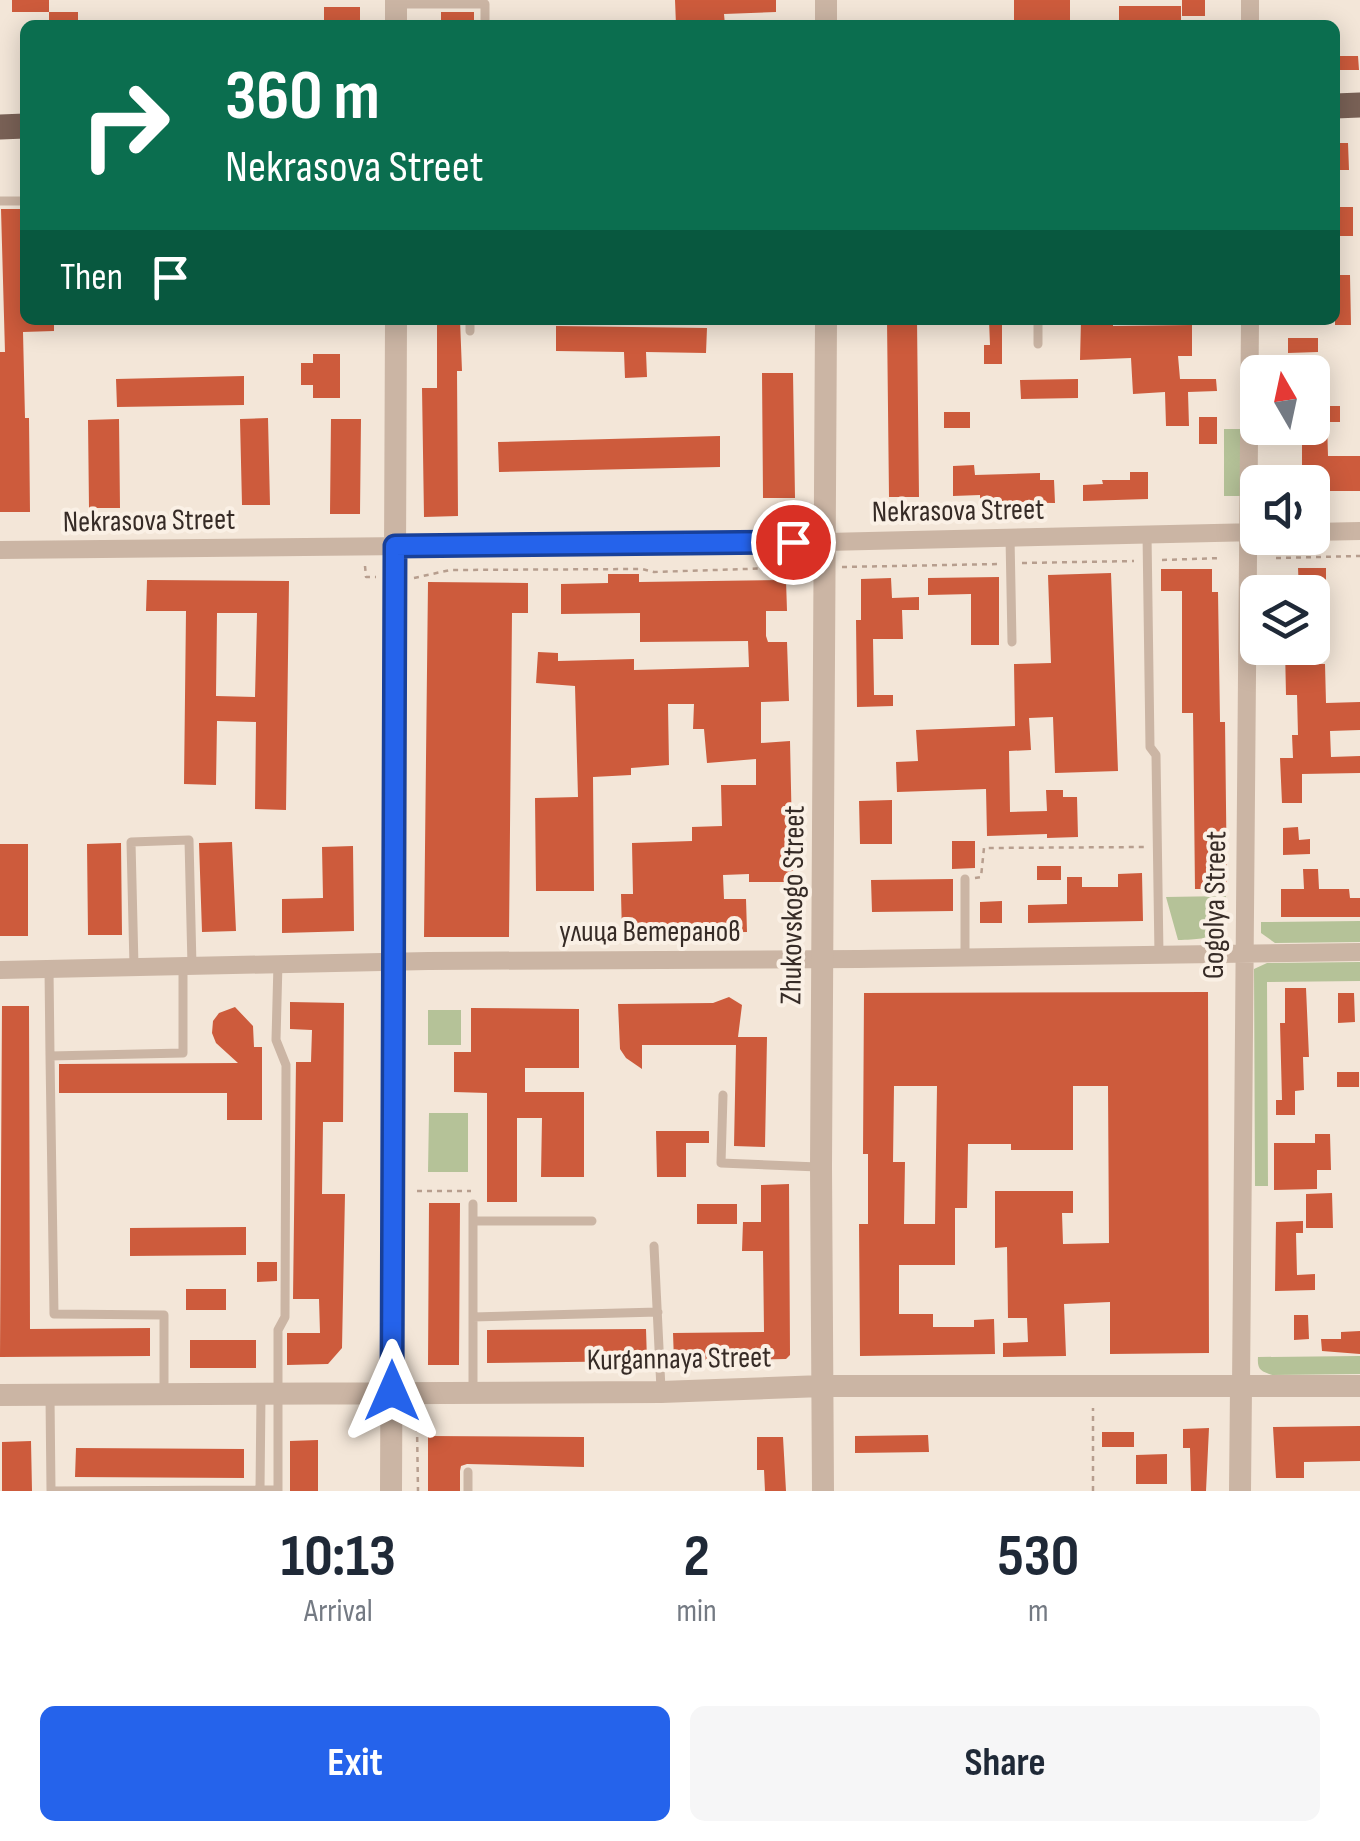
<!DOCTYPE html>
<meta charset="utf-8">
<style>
:root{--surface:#fff;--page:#f6f6f7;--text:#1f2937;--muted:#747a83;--accent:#2563eb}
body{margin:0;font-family:"Sofia Sans Condensed",sans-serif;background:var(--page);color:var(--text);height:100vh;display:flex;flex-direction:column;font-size:38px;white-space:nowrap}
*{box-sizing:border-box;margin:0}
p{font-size:32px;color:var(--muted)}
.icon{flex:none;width:55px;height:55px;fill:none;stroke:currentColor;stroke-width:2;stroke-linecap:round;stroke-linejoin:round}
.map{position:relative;height:1491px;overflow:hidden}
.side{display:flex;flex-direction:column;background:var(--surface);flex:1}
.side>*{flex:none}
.top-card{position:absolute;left:20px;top:20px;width:1320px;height:305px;border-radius:15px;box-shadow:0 5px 25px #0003;background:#0b6e4f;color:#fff;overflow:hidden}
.needle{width:65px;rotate:351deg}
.fabs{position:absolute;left:1240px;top:355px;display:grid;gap:20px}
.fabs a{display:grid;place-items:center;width:90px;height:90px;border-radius:15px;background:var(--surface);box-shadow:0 5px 25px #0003;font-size:50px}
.pin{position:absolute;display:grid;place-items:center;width:85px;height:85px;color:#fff;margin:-42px;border:5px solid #fff;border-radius:50%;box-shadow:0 2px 10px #0007}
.me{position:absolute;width:110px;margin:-55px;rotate:0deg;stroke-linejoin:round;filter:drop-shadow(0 0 8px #0008)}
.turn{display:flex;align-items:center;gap:35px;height:210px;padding:0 40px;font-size:45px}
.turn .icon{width:130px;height:130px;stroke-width:2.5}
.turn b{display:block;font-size:70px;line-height:85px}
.then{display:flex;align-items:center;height:95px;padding:0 40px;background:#0003;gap:20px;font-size:38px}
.eta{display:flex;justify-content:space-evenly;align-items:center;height:170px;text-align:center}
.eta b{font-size:60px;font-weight:700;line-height:70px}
.button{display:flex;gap:20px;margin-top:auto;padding:20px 40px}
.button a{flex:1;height:115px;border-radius:15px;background:var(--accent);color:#fff;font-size:40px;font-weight:700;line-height:115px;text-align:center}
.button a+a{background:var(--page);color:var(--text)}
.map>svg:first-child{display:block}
.green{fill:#b5c298}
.building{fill:#cd5b3c;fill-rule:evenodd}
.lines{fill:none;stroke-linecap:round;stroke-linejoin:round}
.path{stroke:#b79e8e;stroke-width:2.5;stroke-dasharray:5 5;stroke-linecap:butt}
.service{stroke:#cbb5a4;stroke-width:9}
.minor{stroke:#cbb5a4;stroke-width:18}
.tertiary{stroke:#cbb5a4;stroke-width:22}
.primary{stroke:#796156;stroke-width:25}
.route-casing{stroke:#184099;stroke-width:25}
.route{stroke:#2563eb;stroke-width:18}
.labels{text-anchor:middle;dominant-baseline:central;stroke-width:8;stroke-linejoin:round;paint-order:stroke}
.street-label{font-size:30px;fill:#362b26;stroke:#faf0e5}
</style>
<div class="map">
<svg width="1360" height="1491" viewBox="0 0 1360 1491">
<rect width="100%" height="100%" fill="#f3e6d8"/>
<path class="green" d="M1224,429H1240V496H1224Z
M1226,896C1223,937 1217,939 1178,940L1166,897Z
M1360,921V942L1275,943L1261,933V922Z
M1360,962V981L1267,982L1268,1186H1255L1254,969L1267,963Z
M428,1010H461V1045H428Z
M429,1113H468V1172H428Z
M1360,1356V1374L1272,1375C1261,1371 1257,1370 1258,1357Z"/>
<path class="building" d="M12,0H49V12H12Z
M675,0H776V12L724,14L725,25H676Z
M1014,0H1070V25H1014Z
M1182,0H1205V16H1182Z
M1119,6H1181V25H1119Z
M324,7H360V25H324Z
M49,12H78V25H49Z
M441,12H474V25H441Z
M1335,56H1358L1359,70H1335Z
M1335,143H1348L1349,170H1335Z
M1335,207H1353V236H1335Z
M1,209H25V320H54V331L23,332L25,418H29L30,512H0V352H5Z
M1335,275H1350L1351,325H1335Z
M437,320H460L462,371H457L458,516L424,517L422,388H437Z
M887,320H917L919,497H889Z
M989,320H1002V364H984V345H990Z
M1081,320H1113V326L1192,325V356H1178L1180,379H1216L1217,391L1188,392L1189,426H1166L1165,392L1133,394L1131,358L1080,360Z
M556,326L707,328L706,353L646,352L647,377L625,378L624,352L556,351Z
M1288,338H1318V352L1288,353Z
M313,354H340V398H313V385H301V363H313Z
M762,373H793L795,498H763Z
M244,376V405L117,407L116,379Z
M1078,379V398L1021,399L1020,380Z
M1312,406H1340V422H1327L1328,456H1360V491H1312V482H1302V428H1312Z
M944,412H970V428H944Z
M1199,417H1217V444H1199Z
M268,418L270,505H242L240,419Z
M119,419L120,508H89L88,420Z
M331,419H361L360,514H330Z
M720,436V467L499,472L498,442Z
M974,465L975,475L1040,473V480H1054L1055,503L980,502V495L953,496V466Z
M1130,472H1148V499L1083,501V485L1103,484L1102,480H1130Z
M1298,568H1326V591H1299Z
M1161,569H1212V592H1218L1220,722H1225L1227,889H1195L1193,713H1182V591H1161Z
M1111,573L1118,771L1055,773L1053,717L1029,718L1031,750L1009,751L1010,812L1047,811L1046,790H1063V797H1077L1078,837L1047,838V834L987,836L986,789L897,792L896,762L918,761L916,730L1015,726L1014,664L1051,663L1048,575Z
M608,574H639V582L786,580L787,611H766V636L768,642H787L789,701L761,702V743L790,741L793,882H749V874L723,875L724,899H746L747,932L622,934L621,894H633L632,843L692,841V827L722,826L721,785H756V759L707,763L704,729H693L694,704H668L669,765L631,768V775L593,777L594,891H536L535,798L578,797L575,686L536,683L538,652L558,653V661L634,659V670L749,667L748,641L640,642V613L561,614V584L608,583Z
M999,577V645H971V594L928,595V578Z
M891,578L892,598L919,597V610H902L903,639H873L874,695H893V706L857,707L856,620H861V579Z
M147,580L289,581L286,810L255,809L256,722L217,721L216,785L184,784L186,611H146ZM217,613H257L255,697L216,696Z
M428,582L528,583V613H512L509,937H424Z
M1285,648H1309V664H1325L1326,703L1360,702V730L1330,731L1331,757L1360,756V773L1302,774V803H1282L1280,758H1293L1292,735H1298L1297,695H1286Z
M892,800V844H860L859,801Z
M1298,827L1299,840L1310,839V854L1283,855V828Z
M952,841H975V868L952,869Z
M232,842L236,931L202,932L199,843Z
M121,843L122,935H88L87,844Z
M0,844H28V936H0Z
M353,846L354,931L282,933V899L323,898L322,847Z
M1037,866H1061V880H1037Z
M1303,869H1318L1319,889H1349L1350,898H1360V917H1281V889H1304Z
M1142,873L1143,921L1028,923V905L1067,904V877H1082V887H1118V874Z
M953,879V911L872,912L871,880Z
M1002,901V923H980V902Z
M1285,988H1306L1309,1057H1303L1304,1090L1295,1091V1115H1276V1100H1282L1280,1023H1285Z
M1208,992L1209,1353L1110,1354V1302L1064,1304L1066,1356L1003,1357V1343L1028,1342L1027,1318H1008L1007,1247L995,1248V1191H1073V1213H1062L1063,1244L1109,1243L1108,1086H1073V1150H1011V1144H968L967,1208H955V1265H899V1314H933V1327H974V1320L994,1319L995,1354L860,1356L859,1224H868V1154H863L864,993ZM894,1086H937L935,1224H904L905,1162H893Z
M1338,993H1354L1355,1022L1338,1023Z
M729,997L742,1005L738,1037H767L765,1147L734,1146L736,1045H642V1069L626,1058L620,1049L618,1004L713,1003Z
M290,1002L344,1003L343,1122H323L322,1194H345L342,1348L328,1364L287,1365V1333H320L319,1299H293L296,1062H311L312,1030L290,1029Z
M2,1006H29L30,1329L150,1328V1356L0,1357Z
M235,1007L253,1026L254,1047H262V1120H227V1093H59V1064L238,1063L216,1043L212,1033L213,1021L219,1013Z
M471,1008L579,1009V1068H525V1092H584V1177H541L542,1118H517V1202H487V1093L454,1092V1052H471Z
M1337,1072H1359V1087H1337Z
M656,1131H709V1143H686V1177H657Z
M1315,1134H1330L1331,1170H1317V1189L1274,1190V1143H1315Z
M789,1184L790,1355L786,1359L674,1361L673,1333L764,1332L763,1251H742L743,1222H761V1185Z
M1332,1193L1333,1228H1306V1194Z
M429,1203H460L459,1365H428Z
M697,1204H737V1224H697Z
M1303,1221V1233H1296L1297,1275L1315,1274V1290L1275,1291L1276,1222Z
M246,1227V1255L130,1256V1228Z
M257,1262H277V1281L257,1282Z
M186,1289H226V1310H186Z
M1294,1315H1308L1309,1339L1294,1340Z
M646,1329L647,1361L487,1363V1330Z
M1360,1331V1354L1322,1351L1321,1339H1341V1332Z
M190,1340H256V1368H190Z
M1360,1426V1461L1304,1462V1478H1276L1273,1427Z
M1209,1428L1206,1491H1191L1190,1448H1183V1429Z
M1102,1432H1134V1447H1102Z
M928,1435L929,1452L855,1453V1436Z
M428,1436L584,1437V1467L467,1464L461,1466L460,1471V1491H428Z
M757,1437H783L786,1491H765L764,1470H757Z
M318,1440V1491H290V1441Z
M31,1441L32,1491H2V1442Z
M76,1448L244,1449V1478L75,1477Z
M1167,1454V1484H1136V1455Z"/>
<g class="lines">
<path class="path" d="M1276,558L1360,556
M1162,560L1221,558
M1022,563L1134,561
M365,566L366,577H376
M842,567L999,564
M414,578L450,570L642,569L654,572L804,567
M975,878L981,877L984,848L1146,847
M417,1191H471
M417,1427L418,1491
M1093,1491V1408"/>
<path class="service" d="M399,4H485V25
M0,201H25
M470,320V331
M1038,344V320
M1147,534L1150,747L1156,755L1159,955
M1010,537L1012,642
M965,879V958
M278,963L276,1040L286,1065L285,1317L278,1330V1491
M134,966L131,842L189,840L192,966
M49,969L50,1056L183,1053V966
M50,1056L54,1314L164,1315V1391
M723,1095L721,1163L818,1167
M473,1204V1391
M473,1221H592
M654,1246L661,1389
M473,1317L658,1312
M50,1397L51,1490
M260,1489L261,1395
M51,1491L278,1490
M468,1491V1472"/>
<path class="minor" d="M1250,0V25
M1312,532L1360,531
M0,550L826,542L1258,532
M0,970L428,961L859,959L1360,952
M1241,1387L1250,320"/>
<path class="tertiary" d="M396,0V25
M826,25V0
M0,1395L661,1392L822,1386H1360
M391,1491L396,320
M823,1491L821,1167L826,320
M1240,1491L1241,1387"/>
<path class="primary" d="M1335,106L1360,105
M0,127L25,126"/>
</g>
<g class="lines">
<defs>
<path id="route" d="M392,1391L395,546L793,542"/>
</defs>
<use href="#route" class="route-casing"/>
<use href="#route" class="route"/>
</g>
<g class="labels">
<g class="street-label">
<text transform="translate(958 511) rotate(-1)">Nekrasova Street</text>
<text transform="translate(149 521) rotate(-1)">Nekrasova Street</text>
<text transform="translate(793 905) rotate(-89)">Zhukovskogo Street</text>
<text transform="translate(1215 905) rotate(-89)">Gogolya Street</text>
<text x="650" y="932">улица Ветеранов</text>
<text transform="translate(679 1359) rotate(-1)">Kurgannaya Street</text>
</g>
</g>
</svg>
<div class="fabs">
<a><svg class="needle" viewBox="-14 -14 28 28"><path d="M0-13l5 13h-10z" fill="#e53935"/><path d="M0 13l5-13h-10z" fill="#747a83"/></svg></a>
<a><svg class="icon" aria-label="sound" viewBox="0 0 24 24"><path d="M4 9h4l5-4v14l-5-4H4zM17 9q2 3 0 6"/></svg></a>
<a><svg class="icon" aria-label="layers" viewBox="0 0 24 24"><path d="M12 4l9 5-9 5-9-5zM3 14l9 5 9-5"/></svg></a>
</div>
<div class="pin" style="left:793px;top:542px;background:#d93025"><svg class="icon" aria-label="arrive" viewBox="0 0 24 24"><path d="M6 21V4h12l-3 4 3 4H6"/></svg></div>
<svg class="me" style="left:392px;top:1391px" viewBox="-20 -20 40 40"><path d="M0-17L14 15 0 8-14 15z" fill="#2563eb" stroke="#fff" stroke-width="4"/></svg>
<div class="top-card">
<div class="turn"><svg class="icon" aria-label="right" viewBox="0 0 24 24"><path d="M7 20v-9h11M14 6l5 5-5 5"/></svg><div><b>360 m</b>Nekrasova Street</div></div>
<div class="then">Then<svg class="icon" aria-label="arrive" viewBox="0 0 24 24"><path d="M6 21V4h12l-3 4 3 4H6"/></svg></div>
</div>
</div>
<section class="side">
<div class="eta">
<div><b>10:13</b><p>Arrival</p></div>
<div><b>2</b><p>min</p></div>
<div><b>530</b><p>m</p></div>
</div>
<div class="button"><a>Exit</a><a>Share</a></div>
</section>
